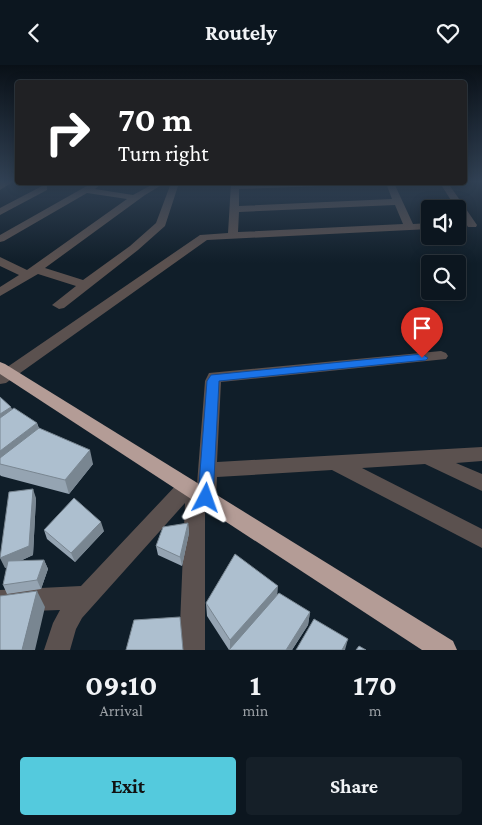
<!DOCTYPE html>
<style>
:root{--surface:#0c161f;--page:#151f28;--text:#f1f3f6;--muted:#9a9fa4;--line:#2c353d;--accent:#54cadd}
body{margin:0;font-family:"Crimson Pro",serif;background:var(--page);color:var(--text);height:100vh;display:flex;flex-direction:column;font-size:19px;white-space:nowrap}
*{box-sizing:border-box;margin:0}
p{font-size:16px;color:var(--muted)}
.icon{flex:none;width:28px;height:28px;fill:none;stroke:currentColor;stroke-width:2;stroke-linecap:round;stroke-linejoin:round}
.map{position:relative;height:585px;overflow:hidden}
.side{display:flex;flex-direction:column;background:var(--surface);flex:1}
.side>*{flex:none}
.top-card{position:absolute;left:15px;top:15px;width:452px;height:105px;border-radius:5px;box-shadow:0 2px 12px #0003,0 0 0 1px var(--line);background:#202124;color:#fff;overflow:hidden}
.buttons{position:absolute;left:421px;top:135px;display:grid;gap:10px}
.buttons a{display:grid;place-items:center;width:45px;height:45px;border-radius:5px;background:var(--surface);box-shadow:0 2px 12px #0003,0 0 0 1px var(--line);font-size:25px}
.pin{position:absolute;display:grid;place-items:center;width:42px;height:42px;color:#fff;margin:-51px -21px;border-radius:50% 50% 50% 0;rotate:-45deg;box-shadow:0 0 5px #0007}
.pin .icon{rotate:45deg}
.me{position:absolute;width:55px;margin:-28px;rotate:4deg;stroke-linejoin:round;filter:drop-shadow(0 0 4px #0008)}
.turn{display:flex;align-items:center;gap:18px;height:105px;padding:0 20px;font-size:22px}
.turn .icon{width:65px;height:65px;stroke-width:2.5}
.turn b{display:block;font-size:35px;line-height:42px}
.eta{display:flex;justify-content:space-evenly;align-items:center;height:85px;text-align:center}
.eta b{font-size:30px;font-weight:700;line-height:35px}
.button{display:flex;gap:10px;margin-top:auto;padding:10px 20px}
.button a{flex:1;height:58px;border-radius:5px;background:var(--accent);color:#111;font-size:20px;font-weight:700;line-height:58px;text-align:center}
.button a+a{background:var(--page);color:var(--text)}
header{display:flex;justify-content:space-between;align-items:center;height:65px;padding:0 20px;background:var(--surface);font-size:22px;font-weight:700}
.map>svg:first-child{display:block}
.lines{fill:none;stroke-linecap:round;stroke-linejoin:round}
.street{fill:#5b514f;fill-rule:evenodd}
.highway{fill:#b49c96;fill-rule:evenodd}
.wall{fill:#95a4b2}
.shaded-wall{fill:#798691}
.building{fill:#adbfcf;stroke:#798691}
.route{fill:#1a73e8;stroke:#114b97}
</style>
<header><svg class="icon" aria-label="back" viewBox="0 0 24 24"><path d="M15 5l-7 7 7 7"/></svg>Routely<svg class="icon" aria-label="heart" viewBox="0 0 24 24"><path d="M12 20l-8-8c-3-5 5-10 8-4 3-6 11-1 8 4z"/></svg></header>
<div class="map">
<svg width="482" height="585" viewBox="0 0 482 585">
<rect width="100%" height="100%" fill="#101e29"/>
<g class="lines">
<path class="street" d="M3,116H14L0,125V118Z
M92,118H102L95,124L133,130L155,118H165L145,130L45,203L83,215L130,181L156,158L171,118H179L165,161L138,185L64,243L59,244L52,240L76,221L38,209L0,231V222L19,210L0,201V192L27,205L127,134L87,128L4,176L0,177V170Z
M231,118H327L323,121L239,124V141L392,134L386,118H394L413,159L430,158V164L207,175L6,318L0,319V307L200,170L228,168ZM395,140L403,159L238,167L239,147Z
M440,118H448L477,160L476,162H468Z
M44,120L47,121V125L0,150V143Z
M441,286L446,288L448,291L446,294L221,317L217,397L482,382V396L456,398L482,409V426L425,399L362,403L482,464V483L332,405L217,412L216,433L213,439L205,441V585H179L185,438L82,553L76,564L70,585H44L53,558L60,545L0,547V525L81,521L180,416L187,414L197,419L205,316L209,308Z"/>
<path class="highway" d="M0,297L5,299L453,576L457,585H422L0,309Z"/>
</g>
<path class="wall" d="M0,332L12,344L37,358L39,363L93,399L69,429L1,411L0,410Z
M36,433L33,490L20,496L44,495L48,504L41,524L7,529L3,520L7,502L5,503Z
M188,458L189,468L182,501L158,490L156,481Z
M44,465L104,466L75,497L47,474Z
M277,529L310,547L308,560L292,585H229L207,551L206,538Z"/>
<path class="shaded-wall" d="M11,342L16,355L0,367V349Z
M37,358L41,372L0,399V386Z
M90,385L93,399L69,429L65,415Z
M33,424L36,433L33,490L5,503L0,493Z
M101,457L104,466L75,497L71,488Z
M188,458L189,468L182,501L180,492Z
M44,495L48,504L41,524L37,515Z
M278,521L277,534L230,585V575Z
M37,526L45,542L35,585H22Z
M310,547L308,560L292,585H286Z
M348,574L345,585H342Z"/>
<path class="building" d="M0,332L11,342L0,349Z
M14,343L37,358L0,386V353Z
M39,363L90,385L65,415L0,399V393Z
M33,424L29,481L0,493L9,427Z
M74,433L101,457L71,488L44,465Z
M188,458L180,492L156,481L163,462Z
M235,489L278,521L230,575L206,538Z
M44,495L37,515L3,520L8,496Z
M37,526L22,585H0V531Z
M279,528L310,547L286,585H229Z
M180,552L183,585H126L134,555Z
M314,554L348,574L342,585H296Z
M359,581L366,585H356Z"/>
<linearGradient id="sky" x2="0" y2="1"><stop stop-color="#091017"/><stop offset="0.59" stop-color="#314154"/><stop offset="1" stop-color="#314154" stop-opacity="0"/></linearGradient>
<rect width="482" height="198" fill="url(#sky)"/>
<path class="route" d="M422,289L428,293L426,295L219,316L213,433L211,438L206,440L200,438L198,433L207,316L211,310Z"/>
</svg>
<div class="buttons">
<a><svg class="icon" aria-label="sound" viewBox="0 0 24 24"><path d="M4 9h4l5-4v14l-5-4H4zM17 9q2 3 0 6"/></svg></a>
<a><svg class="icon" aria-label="search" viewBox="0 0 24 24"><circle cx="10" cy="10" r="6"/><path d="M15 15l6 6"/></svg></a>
</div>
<div class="pin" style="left:422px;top:293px;background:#d93025"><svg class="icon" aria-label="arrive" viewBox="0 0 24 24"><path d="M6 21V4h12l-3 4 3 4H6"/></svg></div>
<svg class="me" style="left:206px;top:433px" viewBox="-20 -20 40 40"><path d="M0-17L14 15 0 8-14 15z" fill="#1a73e8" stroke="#fff" stroke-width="4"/></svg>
<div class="top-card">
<div class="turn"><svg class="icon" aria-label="right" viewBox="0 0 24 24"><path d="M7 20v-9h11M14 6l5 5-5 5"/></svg><div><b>70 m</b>Turn right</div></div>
</div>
</div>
<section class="side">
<div class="eta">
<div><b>09:10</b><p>Arrival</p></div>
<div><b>1</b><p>min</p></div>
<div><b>170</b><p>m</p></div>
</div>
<div class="button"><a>Exit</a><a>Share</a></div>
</section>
